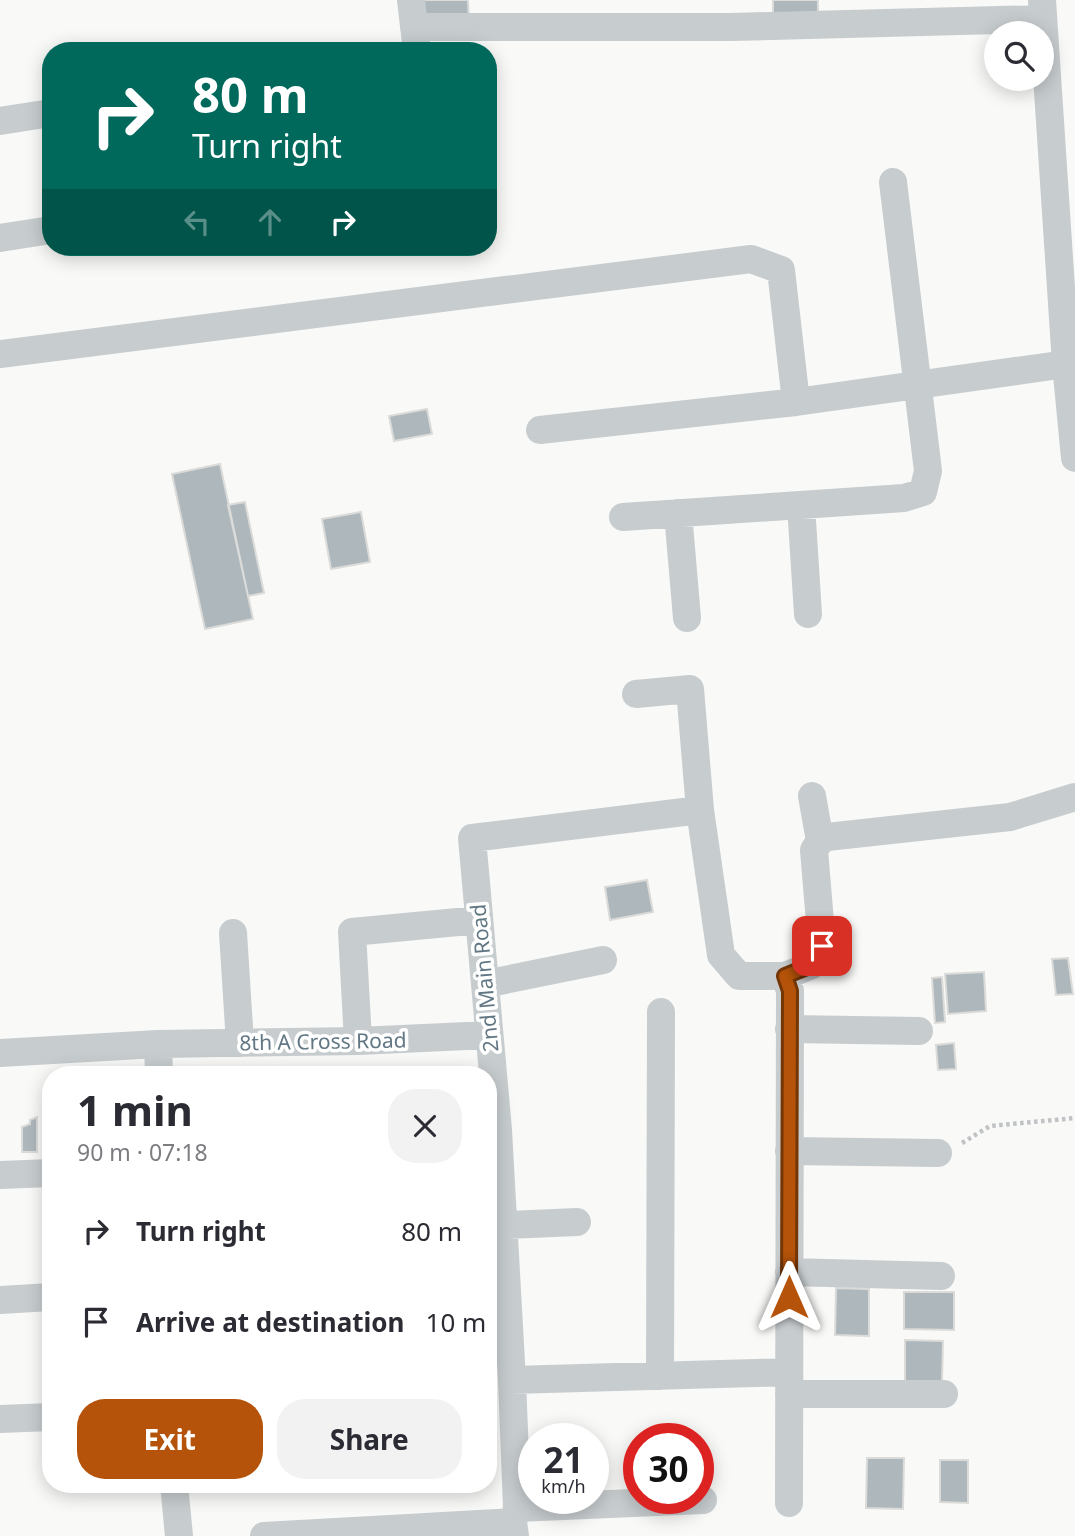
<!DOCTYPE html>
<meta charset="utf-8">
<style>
:root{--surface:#fff;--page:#f2f2f3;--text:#2b2b33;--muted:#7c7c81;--accent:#b45309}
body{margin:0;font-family:"Noto Sans",sans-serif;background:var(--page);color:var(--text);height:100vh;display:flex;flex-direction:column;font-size:26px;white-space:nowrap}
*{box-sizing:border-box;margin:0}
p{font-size:23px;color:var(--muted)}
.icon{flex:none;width:38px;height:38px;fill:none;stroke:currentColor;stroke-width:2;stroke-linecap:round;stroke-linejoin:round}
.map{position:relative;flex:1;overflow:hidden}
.panel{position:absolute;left:42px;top:1066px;width:455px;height:427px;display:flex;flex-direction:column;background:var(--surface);border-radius:28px;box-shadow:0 4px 18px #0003}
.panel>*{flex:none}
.hud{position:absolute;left:42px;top:42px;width:455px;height:214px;border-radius:28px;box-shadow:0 4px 18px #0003;background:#00695c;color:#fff;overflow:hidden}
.controls{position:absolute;left:984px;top:21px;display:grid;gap:14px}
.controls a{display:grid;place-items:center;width:70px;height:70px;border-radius:50%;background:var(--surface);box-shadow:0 4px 18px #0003;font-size:35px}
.speed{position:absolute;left:518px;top:1423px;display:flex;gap:14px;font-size:35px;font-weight:700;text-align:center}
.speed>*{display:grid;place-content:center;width:91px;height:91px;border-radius:50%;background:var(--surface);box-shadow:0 4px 18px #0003;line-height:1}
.speed small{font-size:18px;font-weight:400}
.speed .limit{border:10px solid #d22;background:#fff;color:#111}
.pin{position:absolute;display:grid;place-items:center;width:60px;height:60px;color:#fff;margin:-30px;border-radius:14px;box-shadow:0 4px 10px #0006}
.me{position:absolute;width:77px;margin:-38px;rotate:0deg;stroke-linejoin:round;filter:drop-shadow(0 0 5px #0008)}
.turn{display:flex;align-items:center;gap:24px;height:147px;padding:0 35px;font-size:32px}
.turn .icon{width:91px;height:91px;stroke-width:2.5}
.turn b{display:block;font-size:49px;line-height:60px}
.lanes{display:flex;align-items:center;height:66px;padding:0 35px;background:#0003;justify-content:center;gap:35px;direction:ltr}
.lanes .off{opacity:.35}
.round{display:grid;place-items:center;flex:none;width:74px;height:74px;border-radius:28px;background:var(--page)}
.summary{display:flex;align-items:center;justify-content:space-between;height:119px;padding:0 35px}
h1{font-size:42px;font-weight:700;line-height:52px}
.cta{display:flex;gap:14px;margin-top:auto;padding:14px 35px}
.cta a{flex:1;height:80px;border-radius:28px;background:var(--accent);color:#fff;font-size:28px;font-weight:700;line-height:80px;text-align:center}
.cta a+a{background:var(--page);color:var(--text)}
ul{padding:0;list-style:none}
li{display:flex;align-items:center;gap:21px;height:91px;padding:0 35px}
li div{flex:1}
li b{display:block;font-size:26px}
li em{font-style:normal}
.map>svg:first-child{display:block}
.building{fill:#adb7bc;stroke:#dbdbd9;stroke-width:2}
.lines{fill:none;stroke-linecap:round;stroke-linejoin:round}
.path{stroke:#c0c3c5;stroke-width:4.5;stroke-dasharray:3.5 3.5;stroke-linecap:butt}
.minor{stroke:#c7cccf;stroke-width:28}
.route-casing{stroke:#753606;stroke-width:18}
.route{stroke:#b45309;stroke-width:12}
.labels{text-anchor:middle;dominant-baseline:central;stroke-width:7;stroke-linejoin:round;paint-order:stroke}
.street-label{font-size:21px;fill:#627784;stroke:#fff}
</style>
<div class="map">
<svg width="1075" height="1536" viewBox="0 0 1075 1536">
<rect width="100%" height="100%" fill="#f9f9f7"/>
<path class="building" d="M418,0H468L469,20L420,23Z
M773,0H818V15L773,16Z
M427,409L432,434L394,441L389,416Z
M220,464L253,619L205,629L172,474Z
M245,502L264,593L248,596L228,505Z
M361,512L370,562L331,569L322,519Z
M647,880L653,912L610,920L605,887Z
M1068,958L1073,994L1056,995L1052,959Z
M984,972L986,1011L948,1014L945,974Z
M942,977L945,1022L935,1023L932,978Z
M954,1043L956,1069L938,1070L936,1045Z
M37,1117V1152H22V1127L30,1124V1120Z
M836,1288L869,1289V1336L835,1335Z
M904,1292H954V1330L904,1329Z
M905,1340L943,1341L942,1383L905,1382Z
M867,1458H904L903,1509L866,1508Z
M940,1460H968V1503L940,1502Z"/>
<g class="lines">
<path class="path" d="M962,1143L990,1126L1075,1118"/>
<path class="minor" d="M411,0L417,51
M1042,0L1066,364L1075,458
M414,27H730L1042,19
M0,121L51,113
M0,238L51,230
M0,354L751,259L781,270L796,402
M540,430L796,402L1066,364
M801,505L808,614
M678,513L687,618
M623,517L904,498L923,492L928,471L893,182
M636,694L690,689L700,810L721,955L739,976H785L812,965L822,946L814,850L820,841L827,837L1010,817L1075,797
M812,796L820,841
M233,933L240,1043
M785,976L790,991L789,1503
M485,984L603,960
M789,1029L919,1031
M358,1041L352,932L479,920
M158,1044L159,1074
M0,1053L158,1044L358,1041L489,1035
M789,1151L938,1153
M0,1175L51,1173
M488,1226L577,1222
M789,1272L941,1276
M0,1300L51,1297
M660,1376L661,1012
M512,1380L789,1372
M789,1394H944
M0,1419L51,1417
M174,1484L179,1536
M517,1508L703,1500
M264,1536L513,1522
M515,1536L513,1522L517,1508L512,1380L498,1130L472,838L700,810"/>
</g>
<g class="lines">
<defs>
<path id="route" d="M789,1297L790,991L785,976L812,965L822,946"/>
</defs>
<use href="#route" class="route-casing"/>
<use href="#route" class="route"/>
</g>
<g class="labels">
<g class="street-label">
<text transform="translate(484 978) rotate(-95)">2nd Main Road</text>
<text transform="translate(323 1041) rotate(-1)">8th A Cross Road</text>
</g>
</g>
</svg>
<div class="controls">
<a><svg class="icon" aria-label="search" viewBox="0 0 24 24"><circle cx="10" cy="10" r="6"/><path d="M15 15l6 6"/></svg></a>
</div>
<div class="speed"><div>21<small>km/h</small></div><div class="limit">30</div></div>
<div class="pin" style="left:822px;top:946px;background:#d93025"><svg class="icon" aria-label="arrive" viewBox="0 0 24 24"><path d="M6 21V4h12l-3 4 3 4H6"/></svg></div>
<svg class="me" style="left:789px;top:1297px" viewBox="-20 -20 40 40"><path d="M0-17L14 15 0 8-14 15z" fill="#b45309" stroke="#fff" stroke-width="4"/></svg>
<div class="hud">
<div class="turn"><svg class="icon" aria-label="right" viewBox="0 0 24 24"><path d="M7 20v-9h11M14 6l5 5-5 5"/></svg><div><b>80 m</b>Turn right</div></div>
<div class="lanes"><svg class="icon off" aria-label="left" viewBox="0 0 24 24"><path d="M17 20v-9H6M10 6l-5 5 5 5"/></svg><svg class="icon off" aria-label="ahead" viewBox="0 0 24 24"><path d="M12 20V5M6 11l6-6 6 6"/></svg><svg class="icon" aria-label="right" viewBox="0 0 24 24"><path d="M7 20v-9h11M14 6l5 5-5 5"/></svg></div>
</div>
<section class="panel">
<div class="summary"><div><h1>1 min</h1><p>90 m · 07:18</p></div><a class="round"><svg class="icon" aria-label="close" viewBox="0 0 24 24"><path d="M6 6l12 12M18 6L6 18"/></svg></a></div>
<ul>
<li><svg class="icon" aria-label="right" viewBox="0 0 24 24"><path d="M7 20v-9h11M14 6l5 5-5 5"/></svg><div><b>Turn right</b></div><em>80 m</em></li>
<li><svg class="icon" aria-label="arrive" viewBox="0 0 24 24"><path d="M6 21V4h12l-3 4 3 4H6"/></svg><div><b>Arrive at destination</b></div><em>10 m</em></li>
</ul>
<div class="cta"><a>Exit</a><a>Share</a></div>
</section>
</div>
